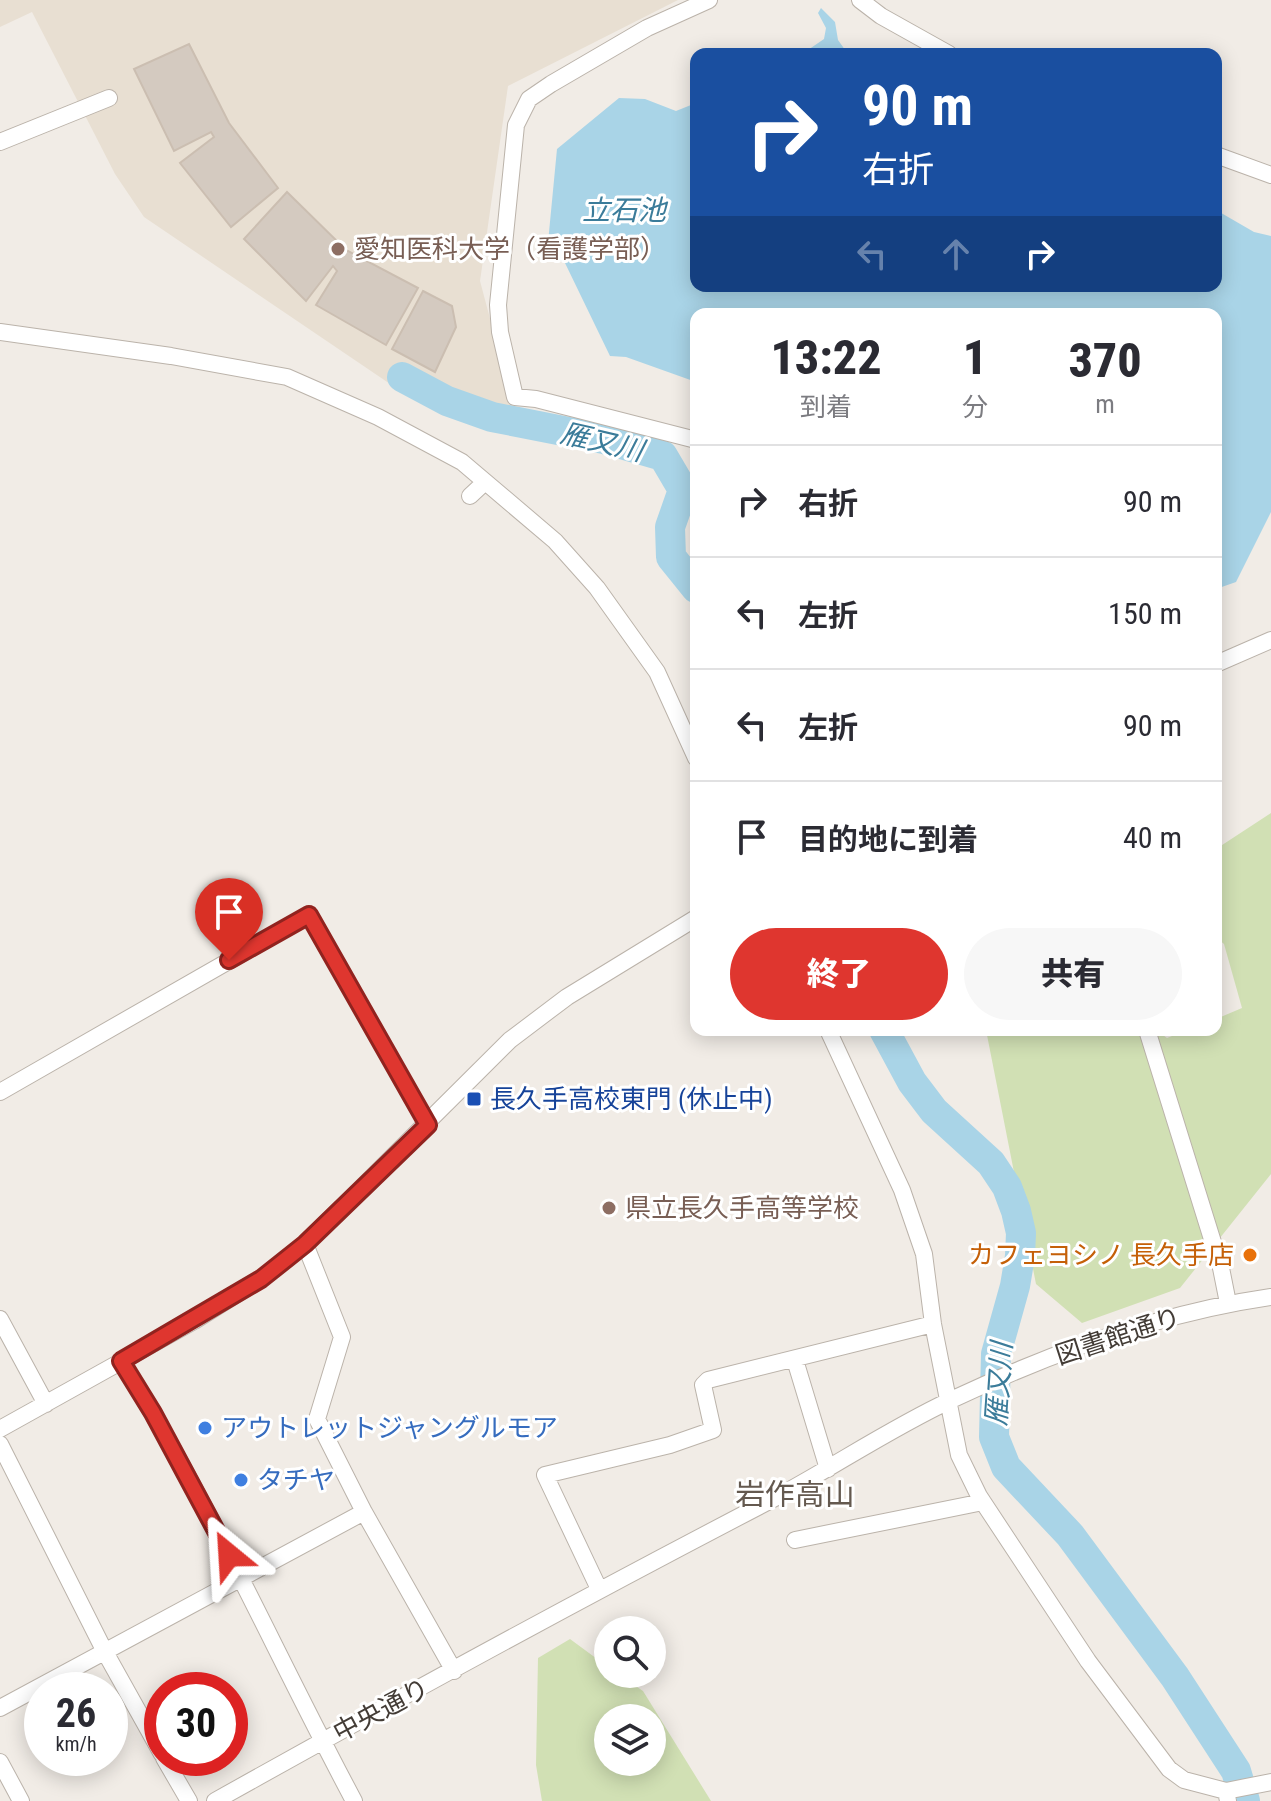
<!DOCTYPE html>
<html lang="ja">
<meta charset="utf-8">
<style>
:root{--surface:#fff;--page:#f7f7f7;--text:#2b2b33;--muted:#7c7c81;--line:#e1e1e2;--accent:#df362f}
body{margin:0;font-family:"Roboto Condensed","Noto Sans JP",sans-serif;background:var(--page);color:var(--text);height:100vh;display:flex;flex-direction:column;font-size:30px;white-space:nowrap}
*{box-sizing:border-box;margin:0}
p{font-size:26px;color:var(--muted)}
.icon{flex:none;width:44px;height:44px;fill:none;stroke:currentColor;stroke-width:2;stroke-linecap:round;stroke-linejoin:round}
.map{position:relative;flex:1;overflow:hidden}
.panel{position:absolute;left:690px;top:308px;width:532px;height:728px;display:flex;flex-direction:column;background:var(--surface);border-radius:16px;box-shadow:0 4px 20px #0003}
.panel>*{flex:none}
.guide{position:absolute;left:690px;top:48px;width:532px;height:244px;border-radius:16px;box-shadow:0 4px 20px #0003;background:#1a4fa0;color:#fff;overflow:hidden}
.buttons{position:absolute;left:594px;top:1616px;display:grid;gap:16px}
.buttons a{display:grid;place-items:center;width:72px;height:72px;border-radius:50%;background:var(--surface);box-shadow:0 4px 20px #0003;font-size:40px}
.speed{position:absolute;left:24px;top:1672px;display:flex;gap:16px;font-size:40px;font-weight:700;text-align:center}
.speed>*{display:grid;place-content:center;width:104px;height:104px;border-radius:50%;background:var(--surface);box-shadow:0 4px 20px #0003;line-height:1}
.speed small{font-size:20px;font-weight:400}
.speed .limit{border:12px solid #d22;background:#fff;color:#111}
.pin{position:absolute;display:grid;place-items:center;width:68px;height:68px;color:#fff;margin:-82px -34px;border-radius:50% 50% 50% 0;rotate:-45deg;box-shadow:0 0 8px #0007}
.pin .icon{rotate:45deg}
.me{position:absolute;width:88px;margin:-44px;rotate:333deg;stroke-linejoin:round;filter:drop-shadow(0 0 6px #0008)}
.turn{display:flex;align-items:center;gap:28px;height:168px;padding:0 40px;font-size:36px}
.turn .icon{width:104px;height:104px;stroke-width:2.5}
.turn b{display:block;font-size:56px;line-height:68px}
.lanes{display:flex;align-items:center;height:76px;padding:0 40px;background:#0003;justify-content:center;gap:40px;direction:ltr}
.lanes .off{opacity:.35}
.eta{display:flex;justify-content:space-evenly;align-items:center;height:136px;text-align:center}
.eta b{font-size:48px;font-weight:800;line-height:56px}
.action{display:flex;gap:16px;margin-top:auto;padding:16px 40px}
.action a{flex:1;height:92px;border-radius:48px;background:var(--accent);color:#fff;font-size:32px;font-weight:800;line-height:92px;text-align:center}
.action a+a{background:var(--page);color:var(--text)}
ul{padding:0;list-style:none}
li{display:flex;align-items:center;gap:24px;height:112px;padding:0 40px;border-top:2px solid var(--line)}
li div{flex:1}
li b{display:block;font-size:30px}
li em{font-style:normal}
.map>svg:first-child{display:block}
.education{fill:#e8dfd2}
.green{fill:#d1e0b4;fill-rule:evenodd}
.water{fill:#a9d4e7}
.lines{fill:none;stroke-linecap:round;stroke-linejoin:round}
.river{stroke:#a9d4e7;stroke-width:30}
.building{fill:#d4cac0;stroke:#cbbeb1;stroke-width:2}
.minor-casing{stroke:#bbb3aa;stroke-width:18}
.minor{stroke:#fff;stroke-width:16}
.route-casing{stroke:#91231f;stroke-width:20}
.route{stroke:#df362f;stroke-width:14}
.education-dot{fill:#8d6e63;stroke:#fff;stroke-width:3}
.transit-dot{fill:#1a4fb4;stroke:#fff;stroke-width:3}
.food-dot{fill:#e8710a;stroke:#fff;stroke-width:3}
.shop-dot{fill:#3f7fe0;stroke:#fff;stroke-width:3}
.labels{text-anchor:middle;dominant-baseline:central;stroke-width:6;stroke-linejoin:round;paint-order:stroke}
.education-label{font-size:26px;fill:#785e54;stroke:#fff;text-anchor:start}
.transit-label{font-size:26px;fill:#164399;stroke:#fff;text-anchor:start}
.food-label{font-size:26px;fill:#c56008;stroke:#fff;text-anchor:end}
.street-label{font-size:26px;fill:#433c36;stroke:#fff}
.shop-label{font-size:26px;fill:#366cbe;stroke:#fff;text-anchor:start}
.water-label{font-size:28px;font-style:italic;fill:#3b7c9a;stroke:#fff}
.quarter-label{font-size:30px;fill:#64594f;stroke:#fff}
</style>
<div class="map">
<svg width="1271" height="1801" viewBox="0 0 1271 1801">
<rect width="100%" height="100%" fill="#f1ece6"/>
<path class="education" d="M0,0H678L508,86L480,281L521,435L399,390L144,217L115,174L32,12L0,27Z"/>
<path class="green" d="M1271,813V1174L1180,1288L1082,1323L1036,1284L986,1030H1156L1167,1038L1187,1030H1216V1019L1242,1008L1224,944L1216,937V849Z
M570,1639L608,1667V1674H618L643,1691L711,1801H542L536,1765L538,1658ZM608,1718H652V1762H608Z"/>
<path class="water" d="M821,8L835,22L838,40L848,54H802L824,39L826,28L818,13Z
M619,98L645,99L676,111L696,103V286H1216V210L1254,232L1271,236V512L1236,582L1216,589V314H696V382L626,357L610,356L565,263L547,253L557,149Z"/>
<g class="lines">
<path class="river" d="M402,377L447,401L492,417L604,439L663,456L683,490L670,527L671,557L696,588
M884,1030L912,1082L934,1111L991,1163L1007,1187L1016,1211L1021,1233L1020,1256L1015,1286L996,1354L994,1437L1006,1467L1070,1535L1175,1677L1236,1771L1245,1801"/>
</g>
<path class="building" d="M189,44L229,123L278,188L231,227L180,163L214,137L211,132L174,151L134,69Z
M287,192L346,250L418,288L386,345L316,305L337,271L333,266L306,301L244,239Z
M423,291L452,306L456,327L435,372L392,349Z"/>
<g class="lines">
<defs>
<path id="minor" d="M860,0L881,16L949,54
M0,142L109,98
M1216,155L1271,175
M0,332L171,356L287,377L378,417L462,462L555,541L597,588L657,672L696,758
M696,440L536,399L515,397L500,332L498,305L516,125L529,99L551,84L647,28L709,0
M470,496L485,482
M1216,664L1271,640
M828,1030L902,1190L924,1254L933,1324L959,1455L979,1496L1088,1661L1169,1769L1184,1780L1226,1791L1228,1801
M1147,1030L1221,1268L1228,1303
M0,1092L309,915L428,1125
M305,1244L342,1337L317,1419L364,1512L454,1671
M0,1319L46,1404
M795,1360L828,1469
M121,1361C209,1502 276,1655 354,1801
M0,1429L194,1321L261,1279L305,1244L510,1040L567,997L696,918
M0,1444L105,1652L162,1754
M795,1540L983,1502
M599,1589L545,1475L670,1445L713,1430L703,1385L708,1380L933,1324
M0,1708L364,1512
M164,1758L189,1801
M0,1762L21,1801
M1226,1791L1271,1782
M215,1801C401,1697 588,1595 777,1497C835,1466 891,1428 951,1400C1053,1352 1160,1313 1271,1297"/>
</defs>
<use href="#minor" class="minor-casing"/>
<use href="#minor" class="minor"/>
</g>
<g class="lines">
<defs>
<path id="route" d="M229,1555L153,1413L121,1361L261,1279L305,1244L428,1125L309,915L229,960"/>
</defs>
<use href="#route" class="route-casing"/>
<use href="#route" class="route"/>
</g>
<g class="education-dot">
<circle cx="338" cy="249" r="8"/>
<circle cx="609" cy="1208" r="8"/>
</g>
<rect class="transit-dot" x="466" y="1091" width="16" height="16" rx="4"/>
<circle class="food-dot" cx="1250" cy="1255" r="8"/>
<g class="shop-dot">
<circle cx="205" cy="1428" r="8"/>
<circle cx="241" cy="1480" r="8"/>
</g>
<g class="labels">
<g class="education-label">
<text x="354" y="249">愛知医科大学（看護学部）</text>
<text x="625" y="1208">県立長久手高等学校</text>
</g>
<g class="transit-label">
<text x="490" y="1099">長久手高校東門 (休止中)</text>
</g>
<g class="food-label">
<text x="1234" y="1255">カフェヨシノ 長久手店</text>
</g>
<g class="street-label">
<text transform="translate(1118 1336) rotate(-18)">図書館通り</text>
<text transform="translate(381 1710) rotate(-28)">中央通り</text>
</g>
<g class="shop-label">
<text x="221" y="1428">アウトレットジャングルモア</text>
<text x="257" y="1480">タチヤ</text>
</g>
<g class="water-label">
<text x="624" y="210">立石池</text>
<text transform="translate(602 442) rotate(13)">雁又川</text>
<text transform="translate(999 1384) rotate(-86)">雁又川</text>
</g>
<g class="quarter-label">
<text x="795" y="1494">岩作高山</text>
</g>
</g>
</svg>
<div class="buttons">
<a><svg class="icon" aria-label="search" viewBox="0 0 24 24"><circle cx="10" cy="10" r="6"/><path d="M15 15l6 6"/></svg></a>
<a><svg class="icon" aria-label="layers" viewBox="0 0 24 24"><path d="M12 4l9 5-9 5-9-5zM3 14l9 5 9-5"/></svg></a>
</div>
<div class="speed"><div>26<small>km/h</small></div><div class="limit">30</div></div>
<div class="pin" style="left:229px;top:960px;background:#d93025"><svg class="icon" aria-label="arrive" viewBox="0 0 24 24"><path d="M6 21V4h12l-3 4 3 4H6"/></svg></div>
<svg class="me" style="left:229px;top:1555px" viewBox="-20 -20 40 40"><path d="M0-17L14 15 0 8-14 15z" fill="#df362f" stroke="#fff" stroke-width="4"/></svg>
<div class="guide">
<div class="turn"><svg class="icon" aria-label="right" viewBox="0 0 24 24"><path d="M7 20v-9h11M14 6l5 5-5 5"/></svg><div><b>90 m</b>右折</div></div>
<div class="lanes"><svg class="icon off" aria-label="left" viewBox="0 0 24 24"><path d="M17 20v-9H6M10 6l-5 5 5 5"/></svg><svg class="icon off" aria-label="ahead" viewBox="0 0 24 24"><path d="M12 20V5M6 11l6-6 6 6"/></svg><svg class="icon" aria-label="right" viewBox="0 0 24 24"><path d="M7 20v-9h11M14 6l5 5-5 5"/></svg></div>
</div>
<section class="panel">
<div class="eta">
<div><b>13:22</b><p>到着</p></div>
<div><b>1</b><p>分</p></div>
<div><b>370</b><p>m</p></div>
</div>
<ul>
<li><svg class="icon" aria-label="right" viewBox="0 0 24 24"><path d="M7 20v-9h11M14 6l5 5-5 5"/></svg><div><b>右折</b></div><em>90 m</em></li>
<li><svg class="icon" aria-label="left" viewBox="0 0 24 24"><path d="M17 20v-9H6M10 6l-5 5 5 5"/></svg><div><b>左折</b></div><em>150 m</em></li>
<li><svg class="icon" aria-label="left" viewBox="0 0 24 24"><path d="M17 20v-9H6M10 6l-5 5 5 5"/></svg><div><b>左折</b></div><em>90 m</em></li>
<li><svg class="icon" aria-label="arrive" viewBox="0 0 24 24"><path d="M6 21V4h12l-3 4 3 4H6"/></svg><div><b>目的地に到着</b></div><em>40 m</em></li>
</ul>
<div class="action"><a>終了</a><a>共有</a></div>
</section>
</div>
